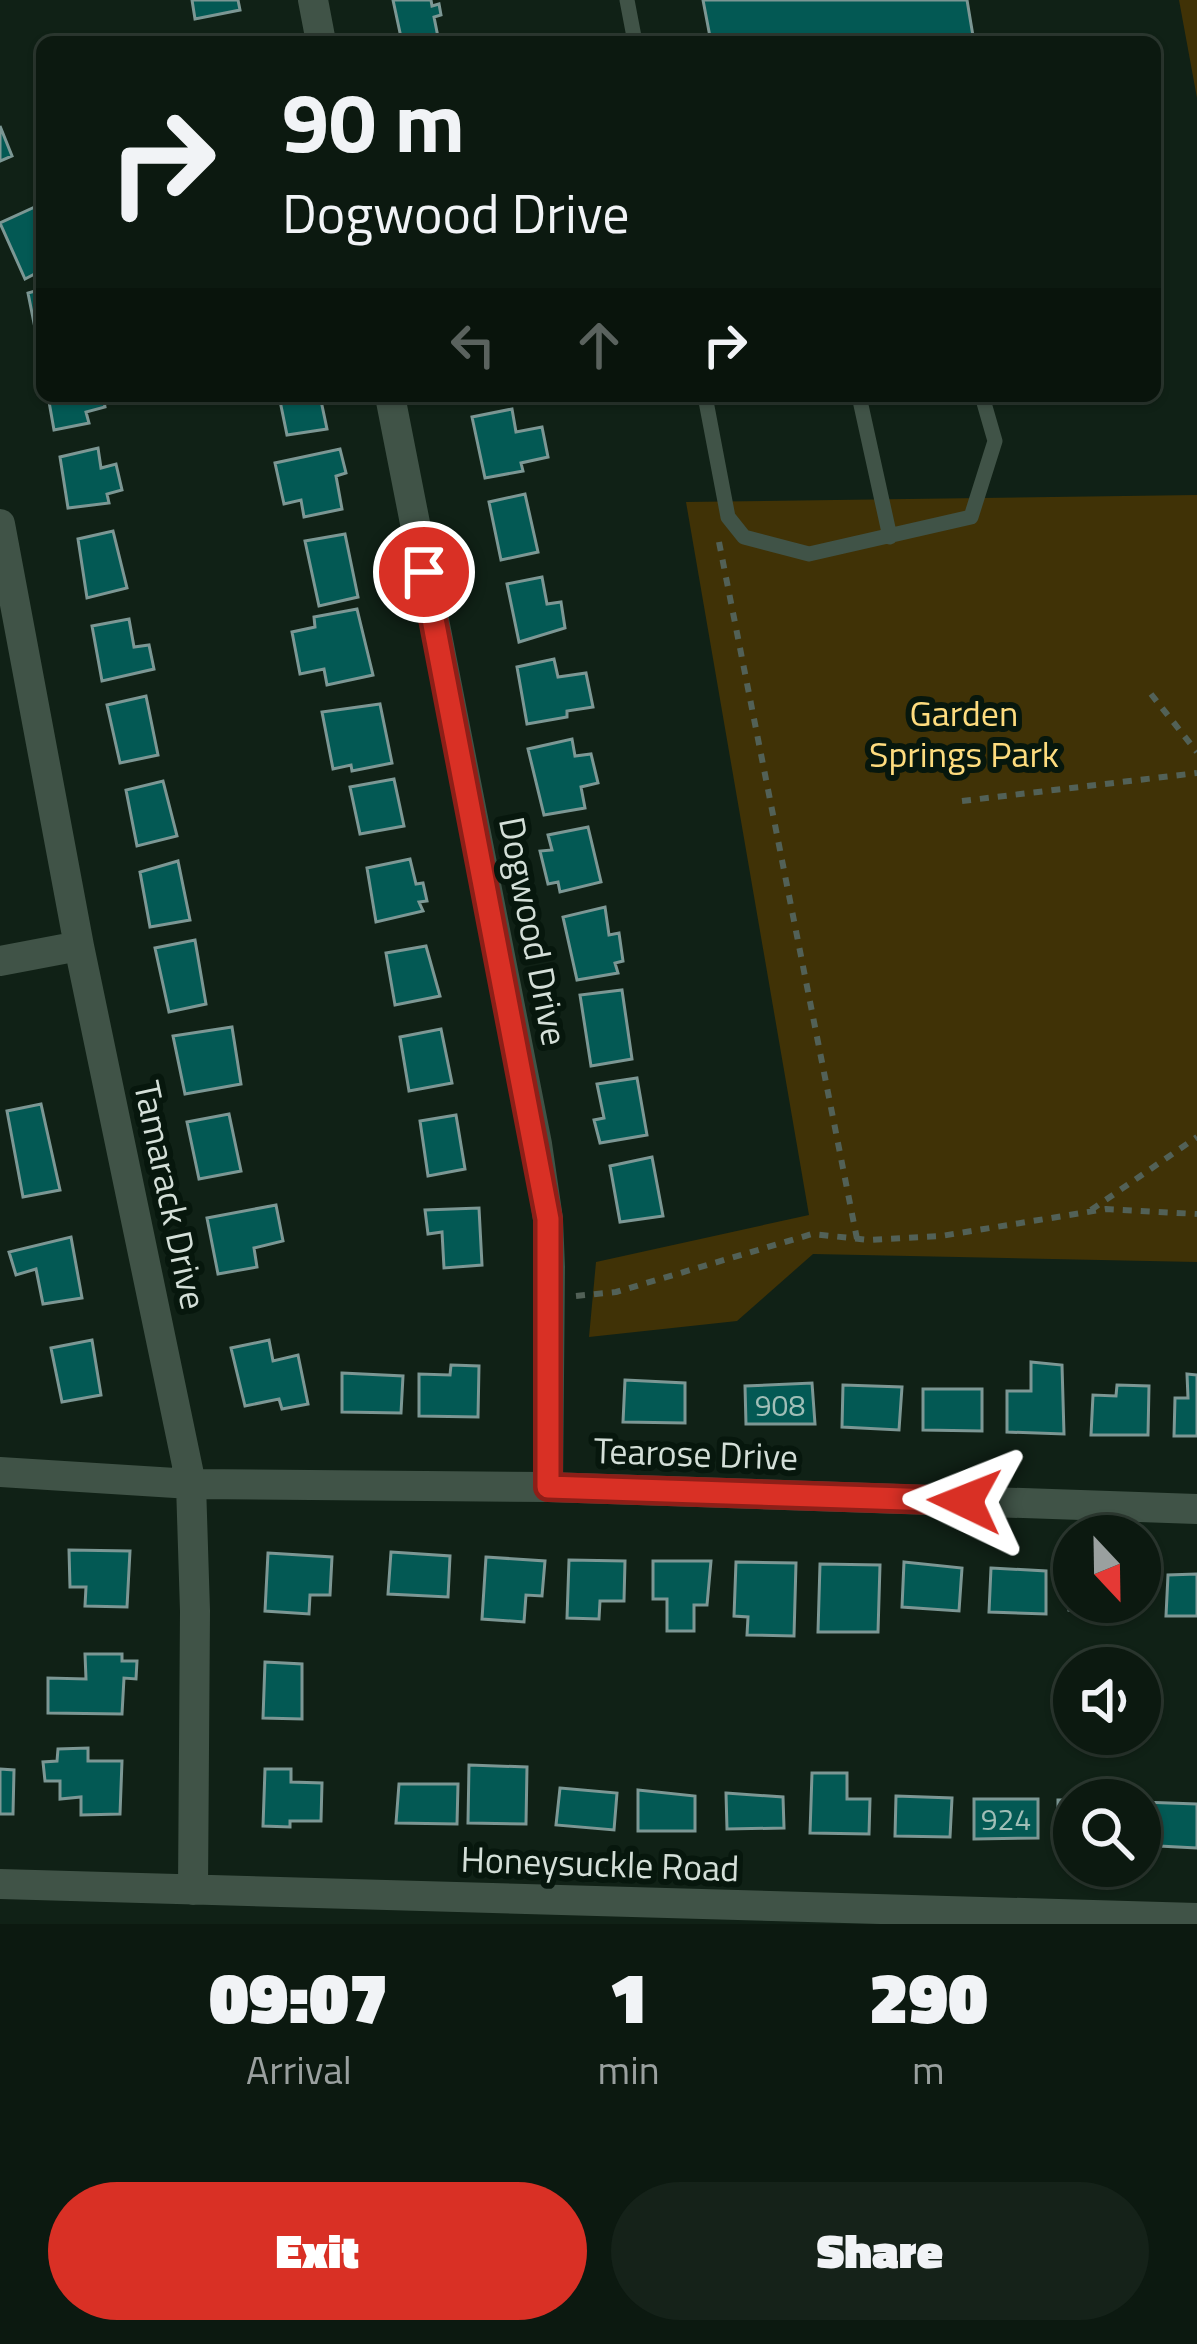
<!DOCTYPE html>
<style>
:root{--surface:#0c1910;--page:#152219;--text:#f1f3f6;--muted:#9aa09f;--line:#2c3830;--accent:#d93025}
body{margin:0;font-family:"Titillium Web",sans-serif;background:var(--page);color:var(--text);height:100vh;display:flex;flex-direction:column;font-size:45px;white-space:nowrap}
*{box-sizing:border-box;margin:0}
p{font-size:39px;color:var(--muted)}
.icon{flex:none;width:66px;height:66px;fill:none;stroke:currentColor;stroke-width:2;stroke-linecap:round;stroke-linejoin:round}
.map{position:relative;height:1924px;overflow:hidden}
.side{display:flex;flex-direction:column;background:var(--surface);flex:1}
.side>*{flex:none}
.banner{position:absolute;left:36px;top:36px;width:1125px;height:366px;border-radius:18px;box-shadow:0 3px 9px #0004,0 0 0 3px var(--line);background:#0c1910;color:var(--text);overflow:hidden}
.needle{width:78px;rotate:158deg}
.fabs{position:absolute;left:1053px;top:1515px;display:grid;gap:24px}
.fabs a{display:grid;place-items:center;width:108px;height:108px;border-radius:50%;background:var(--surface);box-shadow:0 3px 9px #0004,0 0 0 3px var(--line);font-size:60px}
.pin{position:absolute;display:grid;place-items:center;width:102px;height:102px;color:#fff;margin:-51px;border:6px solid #fff;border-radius:50%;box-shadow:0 3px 12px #0007}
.me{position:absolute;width:132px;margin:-66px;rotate:272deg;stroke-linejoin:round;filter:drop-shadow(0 0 9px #0008)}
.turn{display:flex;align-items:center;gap:42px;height:252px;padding:0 48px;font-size:54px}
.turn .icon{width:156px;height:156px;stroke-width:2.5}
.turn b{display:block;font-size:84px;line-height:102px}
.lanes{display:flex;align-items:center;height:114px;padding:0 48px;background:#0003;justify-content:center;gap:60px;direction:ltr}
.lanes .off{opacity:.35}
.eta{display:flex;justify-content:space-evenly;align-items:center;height:204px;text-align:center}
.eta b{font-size:72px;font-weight:800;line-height:84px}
.primary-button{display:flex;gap:24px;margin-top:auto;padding:24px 48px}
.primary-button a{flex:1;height:138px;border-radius:72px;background:var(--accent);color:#fff;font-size:48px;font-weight:800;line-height:138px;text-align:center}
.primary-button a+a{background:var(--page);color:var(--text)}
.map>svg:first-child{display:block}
.green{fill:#403206}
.building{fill:#035954;stroke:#7c9794;stroke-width:3}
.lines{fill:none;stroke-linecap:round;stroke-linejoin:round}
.path{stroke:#526157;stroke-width:6;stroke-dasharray:9 9;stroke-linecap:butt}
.lane{stroke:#405347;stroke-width:15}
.street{stroke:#405347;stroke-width:30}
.route-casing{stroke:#8d1f18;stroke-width:30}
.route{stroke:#d93025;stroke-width:21}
.labels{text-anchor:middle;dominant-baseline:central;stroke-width:12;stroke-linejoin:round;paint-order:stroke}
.number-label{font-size:30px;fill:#a0beb7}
.park-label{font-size:36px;fill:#fedc7e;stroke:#07170d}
.street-label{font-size:36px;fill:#d4dfd8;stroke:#07170d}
</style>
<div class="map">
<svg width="1197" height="1924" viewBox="0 0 1197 1924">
<rect width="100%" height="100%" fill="#102116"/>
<path class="green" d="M1179,0H1197V98Z
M1197,495V1262L813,1254L737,1321L589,1337L596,1262L809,1215L686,502Z"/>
<path class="building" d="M192,0H238L240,10L195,19Z
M393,0H431L432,6L439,4L441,15L434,17L439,42H402Z
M703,0H967L974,42H711Z
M0,126L12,156L0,161Z
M37,206L42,219V270L25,279L0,223Z
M42,289V347L39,348L28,293Z
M48,396H103L105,407L86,412L89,423L54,430Z
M279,396H320L327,429L287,435Z
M512,409L516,432L542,427L548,457L521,463L523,471L485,478L472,417Z
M98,448L101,468L116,464L122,490L107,494L109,503L68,508L60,457Z
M340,449L346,473L336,476L342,509L304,517L301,500L284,504L275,463Z
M525,494L538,552L501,560L489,502Z
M113,531L127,588L87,598L78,539Z
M345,534L358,597L319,606L305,541Z
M542,577L547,604L561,602L565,628L519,642L507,584Z
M357,609L373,675L327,685L324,669L300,674L292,632L315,627L314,617Z
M129,619L134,647L149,645L154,669L102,681L92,626Z
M554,659L558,677L586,673L593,707L567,711V717L527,724L517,667Z
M146,696L158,755L120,763L107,705Z
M380,704L392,763L352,771L351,765L333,769L322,712Z
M572,739L575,756L591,754L598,783L581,787L585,808L544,815L528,749Z
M394,779L404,826L360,834L350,787Z
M163,781L177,836L137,846L126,790Z
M588,827L601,882L560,892L558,882L548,884L540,851L552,850L548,835Z
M410,859L416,884L423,883L427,901L419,902L423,911L376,922L367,868Z
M178,861L190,920L150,927L140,872Z
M605,907L609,935L619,933L623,961L615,963L618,973L577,980L563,917Z
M195,940L206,1004L169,1012L155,948Z
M426,946L440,996L395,1005L386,953Z
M622,990L632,1059L591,1066L580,995Z
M232,1027L241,1084L185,1094L173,1036Z
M441,1029L452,1083L409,1091L400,1037Z
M637,1078L647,1135L600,1143L594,1120L604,1118L597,1084Z
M41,1104L60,1190L23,1197L7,1111Z
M229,1114L241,1171L199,1179L187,1122Z
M456,1115L465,1169L428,1176L420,1121Z
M652,1157L663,1216L620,1222L610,1166Z
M276,1205L283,1241L254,1248L257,1267L218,1274L207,1218Z
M479,1208L482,1265L444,1268L442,1232L428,1234L425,1210Z
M71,1237L82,1298L43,1304L36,1269L16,1275L9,1252Z
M92,1340L101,1395L62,1402L51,1348Z
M269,1340L273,1361L298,1355L308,1404L282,1409L279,1399L245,1406L231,1348Z
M1031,1362L1062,1365L1064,1434L1007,1432V1391H1031Z
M451,1365L479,1366L478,1417L419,1416V1374L450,1375Z
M342,1373L403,1376L401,1413L342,1412Z
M1187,1374L1197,1375V1436H1174L1175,1398H1188Z
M625,1380L685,1383V1423L623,1422Z
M812,1383L815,1424H746L745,1386Z
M843,1385L902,1387L899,1430L842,1427Z
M1117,1385L1149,1386L1148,1435H1091L1093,1395L1116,1396Z
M923,1389H982V1431L923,1430Z
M69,1550L130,1551L127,1607L85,1606L86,1587H70Z
M391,1552L450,1556L448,1597L388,1594Z
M268,1553L332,1557L330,1595H310L309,1614L265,1611Z
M486,1557L545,1561L542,1596L526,1595L524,1622L482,1619Z
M569,1560L625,1561L624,1601H600L599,1619L567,1618Z
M653,1561H711L707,1605H694V1631H667V1599H653Z
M736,1562L796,1563L794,1636L747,1635L748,1617L734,1616Z
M904,1562L962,1568L959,1611L902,1607Z
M820,1564L880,1565L878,1632H818Z
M991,1568L1046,1571V1614L989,1612Z
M1068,1574H1074V1602H1136V1612L1069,1610Z
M1197,1574V1616H1166L1168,1575Z
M85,1654H122V1661H137L136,1679L124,1678L122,1714L48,1713V1678L86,1679Z
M265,1662L302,1664V1719L263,1718Z
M88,1748V1761H122L120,1814L81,1815V1797L60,1799V1781H45L43,1762L57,1761L58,1749Z
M469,1765L527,1767L526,1824L468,1823Z
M0,1769L14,1770L13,1814H0Z
M265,1769H291V1782L322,1783L321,1821H290V1827L263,1826Z
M812,1773H847V1799H870L869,1834L810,1833Z
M399,1784H458L457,1824L396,1823Z
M560,1788L617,1793L614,1830L556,1825Z
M638,1790L695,1796V1831H638Z
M726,1793L783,1797L784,1828L727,1829Z
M896,1796L952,1798L950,1837L895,1836Z
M974,1799H1038V1838L974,1839Z
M1058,1800H1074V1843H1058Z
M1141,1802L1197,1804V1848L1140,1845Z"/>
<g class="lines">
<path class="path" d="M719,542L857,1239
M1151,694L1197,752
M962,801L1197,773
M1091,1210L1197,1137
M576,1296L616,1292L812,1234L870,1240L941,1236L1106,1209L1197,1214"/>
<path class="lane" d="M627,0L635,42
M705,396L728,517L744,537L809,554L971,517L995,441L982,396
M859,396L890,537"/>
<path class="street" d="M313,0L321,42
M390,396L537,1144L548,1219L550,1267L548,1487
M0,524L79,946L191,1484L195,1611L193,1890
M0,961L79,946
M0,1472L191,1484L548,1487L1197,1509
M0,1884L1197,1918"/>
</g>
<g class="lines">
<defs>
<path id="route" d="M424,572L548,1219V1487L965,1501"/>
</defs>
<use href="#route" class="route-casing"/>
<use href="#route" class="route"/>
</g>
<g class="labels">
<g class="number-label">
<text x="780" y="1405">908</text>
<text x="1006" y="1819">924</text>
</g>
<g class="park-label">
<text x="964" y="712">Garden<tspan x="964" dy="41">Springs Park</tspan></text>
</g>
<g class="street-label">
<text transform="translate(534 931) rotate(79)">Dogwood Drive</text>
<text transform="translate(171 1195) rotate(78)">Tamarack Drive</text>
<text transform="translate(696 1453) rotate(2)">Tearose Drive</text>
<text transform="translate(600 1863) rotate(2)">Honeysuckle Road</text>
</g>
</g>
</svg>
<div class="fabs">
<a><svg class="needle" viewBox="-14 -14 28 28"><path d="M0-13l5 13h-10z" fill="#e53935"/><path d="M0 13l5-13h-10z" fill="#9aa09f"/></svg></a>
<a><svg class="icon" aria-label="sound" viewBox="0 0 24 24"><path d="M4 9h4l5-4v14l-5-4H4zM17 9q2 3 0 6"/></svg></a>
<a><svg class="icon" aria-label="search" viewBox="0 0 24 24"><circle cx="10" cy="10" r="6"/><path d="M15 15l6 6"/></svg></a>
</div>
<div class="pin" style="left:424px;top:572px;background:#d93025"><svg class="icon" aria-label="arrive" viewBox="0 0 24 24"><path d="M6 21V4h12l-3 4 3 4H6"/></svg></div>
<svg class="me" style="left:965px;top:1501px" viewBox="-20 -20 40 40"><path d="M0-17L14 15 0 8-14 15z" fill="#d93025" stroke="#fff" stroke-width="4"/></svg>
<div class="banner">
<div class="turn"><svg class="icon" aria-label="right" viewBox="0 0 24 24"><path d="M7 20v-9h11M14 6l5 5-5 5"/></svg><div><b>90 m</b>Dogwood Drive</div></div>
<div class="lanes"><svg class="icon off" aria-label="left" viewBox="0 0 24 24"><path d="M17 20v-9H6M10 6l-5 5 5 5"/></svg><svg class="icon off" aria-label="ahead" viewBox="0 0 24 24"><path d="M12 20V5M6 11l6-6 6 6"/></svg><svg class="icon" aria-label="right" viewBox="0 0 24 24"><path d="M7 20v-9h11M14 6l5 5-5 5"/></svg></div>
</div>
</div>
<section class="side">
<div class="eta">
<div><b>09:07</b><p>Arrival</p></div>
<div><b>1</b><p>min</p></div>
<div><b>290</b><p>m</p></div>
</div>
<div class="primary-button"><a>Exit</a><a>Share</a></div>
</section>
